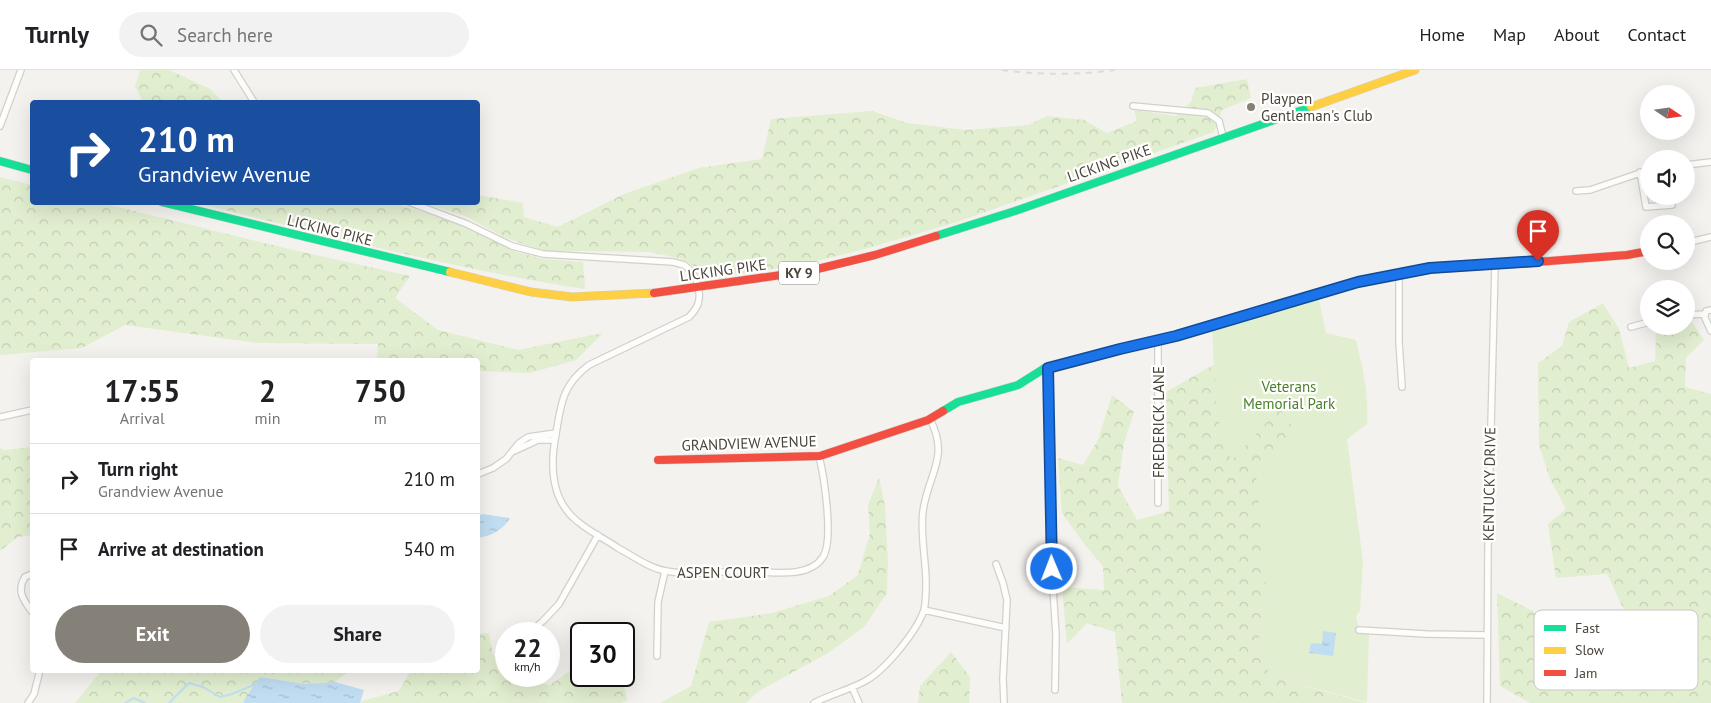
<!DOCTYPE html>
<style>
:root{--surface:#fff;--page:#f2f2f2;--text:#202124;--muted:#757577;--line:#e0e0e0;--accent:#868178}
body{margin:0;font-family:"PT Sans",sans-serif;background:var(--page);color:var(--text);height:100vh;display:flex;flex-direction:column;font-size:19px;white-space:nowrap}
*{box-sizing:border-box;margin:0}
p{font-size:16px;color:var(--muted)}
.icon{flex:none;width:28px;height:28px;fill:none;stroke:currentColor;stroke-width:2;stroke-linecap:round;stroke-linejoin:round}
.map{position:relative;flex:1;overflow:hidden}
.drawer{position:absolute;left:30px;top:288px;width:450px;height:315px;display:flex;flex-direction:column;background:var(--surface);border-radius:5px;box-shadow:0 5px 20px #0002}
.drawer>*{flex:none}
.top-card{position:absolute;left:30px;top:30px;width:450px;height:105px;border-radius:5px;box-shadow:0 5px 20px #0002;background:#1a4fa0;color:#fff;overflow:hidden}
.needle{width:32px;rotate:103deg}
.controls{position:absolute;left:1640px;top:15px;display:grid;gap:10px}
.controls a{display:grid;place-items:center;width:55px;height:55px;border-radius:50%;background:var(--surface);box-shadow:0 5px 20px #0002;font-size:25px}
.speed{position:absolute;left:495px;top:552px;display:flex;gap:10px;font-size:25px;font-weight:700;text-align:center}
.speed>*{display:grid;place-content:center;width:65px;height:65px;border-radius:50%;background:var(--surface);box-shadow:0 5px 20px #0002;line-height:1}
.speed small{font-size:12px;font-weight:400}
.speed .limit{border:2px solid #111;border-radius:8px;background:#fff;color:#111}
.pin{position:absolute;display:grid;place-items:center;width:42px;height:42px;color:#fff;margin:-51px -21px;border-radius:50% 50% 50% 0;rotate:-45deg;box-shadow:0 0 5px #0007}
.pin .icon{rotate:45deg}
.me{position:absolute;width:55px;margin:-28px;rotate:359deg;stroke-linejoin:round;filter:drop-shadow(0 0 4px #0008)}
.turn{display:flex;align-items:center;gap:18px;height:105px;padding:0 25px;font-size:22px}
.turn .icon{width:65px;height:65px;stroke-width:2.5}
.turn b{display:block;font-size:35px;line-height:42px}
.eta{display:flex;justify-content:space-evenly;align-items:center;height:85px;text-align:center}
.eta b{font-size:30px;font-weight:700;line-height:35px}
.button{display:flex;gap:10px;margin-top:auto;padding:10px 25px}
.button a{flex:1;height:58px;border-radius:30px;background:var(--accent);color:#fff;font-size:20px;font-weight:700;line-height:58px;text-align:center}
.button a+a{background:var(--page);color:var(--text)}
ul{padding:0;list-style:none}
li{display:flex;align-items:center;gap:15px;height:70px;padding:0 25px;border-top:1px solid var(--line)}
li div{flex:1}
li b{display:block;font-size:19px}
li em{font-style:normal}
header{display:flex;align-items:center;gap:30px;box-sizing:border-box;height:70px;padding:0 25px;background:var(--surface);border-bottom:1px solid var(--line)}
header strong{font-size:24px}
nav{display:flex;gap:28px;margin-inline-start:auto;font-size:18px}
.search{width:350px;height:45px;background:var(--page);display:flex;align-items:center;gap:12px;box-sizing:border-box;padding:0 18px;border-radius:28px;color:var(--muted);font-size:19px}
.map>svg:first-child{display:block}
.green{fill:#e1eecf}
.forest{fill:url(#forest-crowns)}
.water{fill:url(#water-ripples)}
.lines{fill:none;stroke-linecap:round;stroke-linejoin:round}
.stream{stroke:#c0ddf1;stroke-width:2}
.street-casing{stroke:#d2d0cb;stroke-width:8}
.fast-casing{stroke:#d3cfc5;stroke-width:9}
.slow-casing{stroke:#d3cfc5;stroke-width:9}
.jam-casing{stroke:#d3cfc5;stroke-width:9}
.street{stroke:#fdfdfc;stroke-width:5.5}
.fast{stroke:#16e098;stroke-width:8}
.slow{stroke:#ffcf43;stroke-width:8}
.jam{stroke:#f24e42;stroke-width:8}
.rail{stroke:#dbdbda;stroke-width:2;stroke-dasharray:6 6;stroke-linecap:butt}
.route-casing{stroke:#114b97;stroke-width:12}
.route{stroke:#1a73e8;stroke-width:9}
.poi-dot{fill:#868178;stroke:#fff;stroke-width:2}
.labels{text-anchor:middle;dominant-baseline:central;stroke-width:4.5;stroke-linejoin:round;paint-order:stroke}
.shield{fill:#fff;stroke:#817c74;stroke-width:1}
.shield-label{font-size:14px;font-weight:bold;fill:#4b4439}
.poi-label{font-size:15px;fill:#4b4439;stroke:#fff;text-anchor:start}
.street-label{font-size:15px;fill:#4b4439;stroke:#fff}
.park-label{font-size:15px;fill:#4a7f2a;stroke:#fff}
.key{fill:#fff;stroke:#c9c7c4;stroke-width:1}
.key-label{font-size:14px;fill:#4b4439}
</style>
<header>
<strong>Turnly</strong>
<div class="search"><svg class="icon" aria-label="search" viewBox="0 0 24 24"><circle cx="10" cy="10" r="6"/><path d="M15 15l6 6"/></svg>Search here</div>
<nav><a>Home</a><a>Map</a><a>About</a><a>Contact</a></nav>
</header>
<div class="map">
<svg width="1711" height="633" viewBox="0 0 1711 633">
<defs>
<pattern id="forest-crowns" width="20" height="18" patternUnits="userSpaceOnUse" patternTransform="scale(1.25)"><rect width="20" height="18" fill="#e1eecf"/><path d="M2 6a3 3 0 1 1 6 0M12 15a3 3 0 1 1 6 0" fill="none" stroke="#c3cdb2"/></pattern>
<pattern id="water-ripples" width="26" height="14" patternUnits="userSpaceOnUse" patternTransform="scale(1.25)"><rect width="26" height="14" fill="#c0ddf1"/><path d="M2 4q2-2 4 0t4 0M15 11q2-2 4 0t4 0" fill="none" stroke="#a6bfcf"/></pattern>
</defs>
<rect width="100%" height="100%" fill="#f4f2ee"/>
<path class="green" d="M1318,225L1326,263L1356,270C1363,300 1369,324 1367,354L1347,369L1363,492L1360,541L1356,546L1359,560L1369,561L1367,632L1271,607L1258,576L1266,520L1216,343L1212,256Z"/>
<path class="forest" d="M137,0H169L210,19L223,32H143L135,16L140,1Z
M1247,9L1251,28L1222,40L1214,62L954,153L865,179L804,194L714,208L682,189L650,182L582,181L546,182L506,168L465,146L423,133L478,132V125L523,133L524,147L558,157L624,124L699,98L762,89L771,49L872,41L907,53L966,60L1028,55L1047,46L1084,50L1107,63L1137,51L1134,40L1176,46L1191,32L1195,18Z
M0,107L32,115V132L102,133L289,179L410,206L395,228L438,260L518,280L603,263L576,290L530,303L478,301V290H377L378,274L258,273L125,255L82,278L0,285Z
M197,133H396L472,159L517,182L543,189L583,192L585,219C454,199 325,165 197,133Z
M1603,233L1619,259L1629,298L1655,291L1656,260L1674,256H1686V254L1692,252L1704,270L1686,288L1685,317L1711,324V633H1530L1500,616L1497,523L1541,545L1602,555L1627,546L1607,504L1556,508L1548,454L1566,439L1550,409L1539,375L1538,293L1562,276L1569,252Z
M1215,294L1216,343L1231,391L1280,338L1293,358L1272,383L1255,393L1266,520L1258,576L1271,607L1367,633H1122L1115,562L1087,553L1067,574L1062,517L1104,520L1103,496L1085,475L1062,443L1058,388L1083,395L1098,370L1112,325L1134,342L1124,373L1118,416L1137,450L1169,441L1166,322Z
M32,377V465L18,467L0,481V378L4,380Z
M879,408L885,436L888,490L887,523L864,557L828,583L759,621L746,633H660L691,616L709,552L772,543L829,526L858,505L870,463L868,435Z
M489,563L493,585L506,596V606H517L521,610L550,615L581,593V606H621L628,631L621,633H360L362,631L399,621L411,600H478V564Z
M951,582L970,607L969,633H918L920,616Z
M102,600H351L335,612L305,614L261,607L244,630V633H75Z"/>
<path class="water" d="M482,444L510,448C503,460 491,466 478,468V446Z
M1323,561L1336,563L1333,586L1309,583L1311,573L1322,574Z
M260,607L305,614L335,612L364,620L360,633H244V630Z"/>
<g class="lines">
<path class="stream" d="M125,633L134,628L145,633
M169,633L189,613L203,617L220,627L232,624L256,614"/>
<defs>
<path id="street" d="M234,0L254,32
M1133,36L1208,43L1219,51L1223,67
M0,56L21,0
M1686,95L1711,92
M1640,102L1646,137L1672,135
M1576,121L1590,120L1649,100
M409,132L467,154L512,176L543,184L673,192C677,193 681,194 684,195C696,202 702,221 698,234C696,239 693,243 689,247L589,295C562,315 561,334 556,364C550,395 551,430 577,451C590,462 605,469 618,478C633,486 649,498 666,501C693,506 721,501 749,501C772,502 809,509 823,487C834,470 824,406 819,386
M1686,173L1711,167
M1399,205V272L1402,317
M1705,244V248L1711,261
M1686,245L1705,244L1706,241L1711,240
M1631,257L1649,252
M1158,270V433
M1048,298L1052,503L1056,565L1055,620
M0,347L32,340
M514,381L538,370H555
M478,404L493,398L506,389L519,373L528,367L556,363
M996,494L1003,513L1007,530L1003,609L1004,633
M32,504L25,507C16,521 24,531 32,542
M924,540L1006,558
M1359,560L1426,564L1487,565
M529,563L543,551L559,534L598,465
M657,586L658,532L665,501
M852,617L859,633
M28,633L34,624L40,600
M814,633C831,624 850,620 867,610C886,599 917,561 924,540C926,532 926,521 926,513C926,489 920,465 923,441C928,404 950,388 930,349
M1487,633L1488,477L1495,195"/>
<path id="fast" d="M0,91L32,100
M162,132L450,202
M936,166L1015,141L1311,37
M943,341L958,332L1018,315L1045,298L1176,266L1270,238"/>
<path id="slow" d="M1311,37L1415,0
M450,202L531,222L572,227L654,223
M1270,238L1358,212L1430,199L1510,194"/>
<path id="jam" d="M1510,194L1627,185L1649,181
M654,223L809,201L875,185L936,166
M658,390L820,386L928,350L943,341"/>
</defs>
<use href="#street" class="street-casing"/>
<use href="#fast" class="fast-casing"/>
<use href="#slow" class="slow-casing"/>
<use href="#jam" class="jam-casing"/>
<use href="#street" class="street"/>
<use href="#fast" class="fast"/>
<use href="#slow" class="slow"/>
<use href="#jam" class="jam"/>
<path class="rail" d="M1002,0C1039,5 1078,5 1115,0"/>
</g>
<g class="lines">
<defs>
<path id="route" d="M1052,499L1048,298L1120,279L1176,266L1358,212L1430,198L1538,191"/>
</defs>
<use href="#route" class="route-casing"/>
<use href="#route" class="route"/>
</g>
<circle class="poi-dot" cx="1251" cy="37" r="5"/>
<g class="labels">
<rect class="shield" x="779" y="191.5" width="40" height="23" rx="4"/>
<g class="shield-label">
<text x="799" y="203">KY 9</text>
</g>
<g class="poi-label">
<text x="1261" y="28">Playpen<tspan x="1261" dy="17">Gentleman's Club</tspan></text>
</g>
<g class="street-label">
<text transform="translate(1109 93) rotate(-19)">LICKING PIKE</text>
<text transform="translate(330 160) rotate(14)">LICKING PIKE</text>
<text transform="translate(723 200) rotate(-8)">LICKING PIKE</text>
<text transform="translate(1158 352) rotate(-90)">FREDERICK LANE</text>
<text transform="translate(749 373) rotate(-2)">GRANDVIEW AVENUE</text>
<text transform="translate(1489 414) rotate(-89)">KENTUCKY DRIVE</text>
<text x="723" y="502">ASPEN COURT</text>
</g>
<g class="park-label">
<text x="1289" y="316">Veterans<tspan x="1289" dy="17">Memorial Park</tspan></text>
</g>
</g>
<rect x="1534" y="540" width="164" height="80" rx="8" class="key"/>
<rect x="1544" y="555" width="22" height="6" fill="#16e098"/>
<rect x="1544" y="577" width="22" height="7" fill="#ffcf43"/>
<rect x="1544" y="600" width="22" height="6" fill="#f24e42"/>
<g class="key-label">
<text x="1575" y="563">Fast</text>
<text x="1575" y="585">Slow</text>
<text x="1575" y="608">Jam</text>
</g>
</svg>
<div class="controls">
<a><svg class="needle" viewBox="-14 -14 28 28"><path d="M0-13l5 13h-10z" fill="#e53935"/><path d="M0 13l5-13h-10z" fill="#757577"/></svg></a>
<a><svg class="icon" aria-label="sound" viewBox="0 0 24 24"><path d="M4 9h4l5-4v14l-5-4H4zM17 9q2 3 0 6"/></svg></a>
<a><svg class="icon" aria-label="search" viewBox="0 0 24 24"><circle cx="10" cy="10" r="6"/><path d="M15 15l6 6"/></svg></a>
<a><svg class="icon" aria-label="layers" viewBox="0 0 24 24"><path d="M12 4l9 5-9 5-9-5zM3 14l9 5 9-5"/></svg></a>
</div>
<div class="speed"><div>22<small>km/h</small></div><div class="limit">30</div></div>
<div class="pin" style="left:1538px;top:191px;background:#d93025"><svg class="icon" aria-label="arrive" viewBox="0 0 24 24"><path d="M6 21V4h12l-3 4 3 4H6"/></svg></div>
<svg class="me" style="left:1052px;top:499px" viewBox="-20 -20 40 40"><circle r="17" fill="#1a73e8" stroke="#fff" stroke-width="3"/><path d="M0-11L8 9 0 5-8 9z" fill="#fff"/></svg>
<div class="top-card">
<div class="turn"><svg class="icon" aria-label="right" viewBox="0 0 24 24"><path d="M7 20v-9h11M14 6l5 5-5 5"/></svg><div><b>210 m</b>Grandview Avenue</div></div>
</div>
<section class="drawer">
<div class="eta">
<div><b>17:55</b><p>Arrival</p></div>
<div><b>2</b><p>min</p></div>
<div><b>750</b><p>m</p></div>
</div>
<ul>
<li><svg class="icon" aria-label="right" viewBox="0 0 24 24"><path d="M7 20v-9h11M14 6l5 5-5 5"/></svg><div><b>Turn right</b><p>Grandview Avenue</p></div><em>210 m</em></li>
<li><svg class="icon" aria-label="arrive" viewBox="0 0 24 24"><path d="M6 21V4h12l-3 4 3 4H6"/></svg><div><b>Arrive at destination</b></div><em>540 m</em></li>
</ul>
<div class="button"><a>Exit</a><a>Share</a></div>
</section>
</div>
